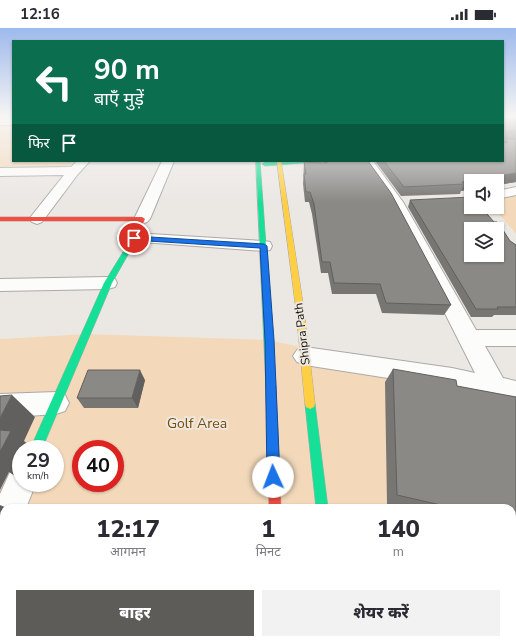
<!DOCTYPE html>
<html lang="hi">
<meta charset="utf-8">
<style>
:root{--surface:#fff;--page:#f2f2f3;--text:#2b2b33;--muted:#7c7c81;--accent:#5e5c59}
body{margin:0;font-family:"Nunito Sans","Noto Sans Devanagari",sans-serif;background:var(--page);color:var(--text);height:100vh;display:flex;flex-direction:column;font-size:15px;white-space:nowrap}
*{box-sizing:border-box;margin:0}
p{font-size:13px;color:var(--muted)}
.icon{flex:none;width:22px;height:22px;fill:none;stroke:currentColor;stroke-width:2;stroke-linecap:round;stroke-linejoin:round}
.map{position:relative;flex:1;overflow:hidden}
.panel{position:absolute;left:0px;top:476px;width:516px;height:140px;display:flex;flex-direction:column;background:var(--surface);border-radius:12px 12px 0 0;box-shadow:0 1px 3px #0004}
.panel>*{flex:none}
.banner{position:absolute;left:12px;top:12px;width:492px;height:122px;border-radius:0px;box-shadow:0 1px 3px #0004;background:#0b6e4f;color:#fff;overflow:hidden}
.controls{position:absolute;left:464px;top:146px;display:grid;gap:8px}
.controls a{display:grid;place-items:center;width:40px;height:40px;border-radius:0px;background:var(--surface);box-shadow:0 1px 3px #0004;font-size:20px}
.speed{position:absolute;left:12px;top:412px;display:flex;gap:8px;font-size:20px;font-weight:700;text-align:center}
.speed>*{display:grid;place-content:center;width:52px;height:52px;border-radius:50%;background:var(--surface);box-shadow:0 1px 3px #0004;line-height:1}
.speed small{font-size:10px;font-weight:400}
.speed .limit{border:6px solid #d22;background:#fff;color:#111}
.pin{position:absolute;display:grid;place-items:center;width:34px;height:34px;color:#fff;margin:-17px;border:2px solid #fff;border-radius:50%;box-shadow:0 1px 4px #0007}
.me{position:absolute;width:44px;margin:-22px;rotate:358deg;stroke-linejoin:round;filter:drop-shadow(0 0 3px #0008)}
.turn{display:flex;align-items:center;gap:14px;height:84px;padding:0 16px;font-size:18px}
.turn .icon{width:52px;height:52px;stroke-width:2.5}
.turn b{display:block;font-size:28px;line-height:34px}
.then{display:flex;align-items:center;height:38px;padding:0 16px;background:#0003;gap:8px;font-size:15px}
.eta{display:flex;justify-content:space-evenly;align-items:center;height:68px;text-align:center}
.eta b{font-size:24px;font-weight:800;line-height:28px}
.cta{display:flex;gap:8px;margin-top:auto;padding:8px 16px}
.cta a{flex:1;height:46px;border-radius:0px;background:var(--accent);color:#fff;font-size:16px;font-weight:800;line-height:46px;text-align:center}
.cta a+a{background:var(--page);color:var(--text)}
.status{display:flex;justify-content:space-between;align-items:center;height:28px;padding:0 20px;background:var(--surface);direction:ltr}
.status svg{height:11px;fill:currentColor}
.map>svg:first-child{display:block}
.green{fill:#f3d9ba;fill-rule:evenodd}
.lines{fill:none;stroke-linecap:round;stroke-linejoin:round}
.street-casing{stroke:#acaaa8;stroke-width:2}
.fast-casing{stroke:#acaaa8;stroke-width:1}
.slow-casing{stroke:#acaaa8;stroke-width:1}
.jam-casing{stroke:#acaaa8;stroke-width:1}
.street{fill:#fcfcfb;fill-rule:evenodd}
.fast{fill:#16e098;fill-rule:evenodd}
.slow{fill:#ffcf43;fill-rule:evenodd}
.jam{fill:#f24e42;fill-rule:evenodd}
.wall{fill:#787673}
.shaded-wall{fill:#61605e}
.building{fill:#8b8986;stroke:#61605e;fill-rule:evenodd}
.route{fill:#1a73e8;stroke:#114b97}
.labels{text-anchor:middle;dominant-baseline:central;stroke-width:4;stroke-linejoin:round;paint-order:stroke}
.street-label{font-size:12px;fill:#12110e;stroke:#eee8e1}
.near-park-label{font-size:14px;fill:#764c08;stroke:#eee8e1}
</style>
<div class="status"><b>12:16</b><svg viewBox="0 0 49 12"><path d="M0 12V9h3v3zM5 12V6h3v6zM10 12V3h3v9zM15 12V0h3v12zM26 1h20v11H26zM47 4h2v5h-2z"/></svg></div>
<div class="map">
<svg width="516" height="616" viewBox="0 0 516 616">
<rect width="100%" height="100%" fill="#ebe8e4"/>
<path class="green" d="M0,97H13V133H73L67,140L0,141Z
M516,167V206L493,179H497V171Z
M87,306L269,312L411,344L430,480H4V612H443V616H0V311ZM21,421H55V455H21ZM81,421H115V455H81Z"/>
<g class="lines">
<defs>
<path id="street" d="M0,91H13V97H0Z
M77,133H90L78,146L42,194L37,196L32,194L29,191L64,147L0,148V140L71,139Z
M162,133H174L150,191L147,194L142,196L137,194L134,191Z
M361,133H373L403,174L476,302H516V318H485L503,350L516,353V375L452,360L305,337L297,334L293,328L297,322L305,319L452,340L475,345L389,174Z
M516,159V167L497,171V163Z
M134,205L264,213L270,214L272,218L270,222L264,223L128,213L126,210L128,207Z
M108,249L115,251L117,255L115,259L108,261L0,263V251Z
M56,364L65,367L69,375L65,383L56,386L0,390V366Z
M21,440V455H36L26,480H4V519L0,521V466L10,444Z
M0,529H4V565H0Z
M512,566L516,567V605L512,604Z"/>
<path id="fast" d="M256,133H260L276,359L275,362L271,363L267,362L266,359Z
M291,133H318L316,134L265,138L262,136L265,134Z
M131,214L134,216L112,255L42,421H30L104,255L128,216Z
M310,371L314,373L315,376L328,480H316L305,376L306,373Z
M257,612H273V616H257Z"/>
<path id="slow" d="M277,133H281L304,282L315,376L314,379L310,381L306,379L305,376L296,282Z"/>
<path id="jam" d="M0,189H142L145,191L134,216L131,218L128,216L138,193H0Z
M271,355L275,356L276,359L281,480H269L266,359L267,356Z
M315,612H331V616H315Z"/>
</defs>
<use href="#street" class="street-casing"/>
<use href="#fast" class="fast-casing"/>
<use href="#slow" class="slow-casing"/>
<use href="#jam" class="jam-casing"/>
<use href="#street" class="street"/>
<use href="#fast" class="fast"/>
<use href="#slow" class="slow"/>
<use href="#jam" class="jam"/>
</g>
<path class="wall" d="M503,88H516V154L497,157L471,153V161L461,163L460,166L401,168L375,133H503Z
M324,133H368L451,277L444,287L382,285L376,266H332L328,245H321L312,186L309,174H305L303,156L304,134L324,135Z
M410,172L510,213L516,217V287H494L492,289H471L408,179Z
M393,341L457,358L516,369V506L512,505V480H406L387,476L385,354Z
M145,352L138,380H84L77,370Z
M376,612H438L451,616H376Z"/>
<path class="shaded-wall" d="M516,145V154L497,157V153H471V161L461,163L464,156L462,154Z
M140,342L145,352L138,380L132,370Z
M12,367L35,389L24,413L34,421H21V452L9,444L0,462V390Z
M0,477L7,480H4V491L0,489Z"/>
<path class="building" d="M503,88H516V103H506V111H516V145L462,154L464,156L404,159L384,133H503V115L508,114L503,112Z
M327,133H368L391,165L451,277L386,275L380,256L334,255L330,234H322L314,176L310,164H306L304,146H306L304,134L327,135Z
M471,169V179H481L494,194H497L501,199L510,213L516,217V279H497L498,281H476L410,172ZM471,201H497V227H471Z
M393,341L456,352L457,358L516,369V494L512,493V480H454L397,467Z
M88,342H140L132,370H77Z
M12,367L0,390V368Z
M0,402L11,403L0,424Z
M387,612H438L451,616H387Z"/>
<linearGradient id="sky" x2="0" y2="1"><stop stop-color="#9db9ec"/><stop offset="0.51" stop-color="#f6f5f3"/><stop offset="1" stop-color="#f6f5f3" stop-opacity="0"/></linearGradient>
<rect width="516" height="174" fill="url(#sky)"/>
<path class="route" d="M134,208L264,216L267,218L274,312L280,449L278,453L273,455L269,453L267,449L265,312L260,220L132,212V209Z"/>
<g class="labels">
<g class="street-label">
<text transform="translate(302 306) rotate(-97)">Shipra Path</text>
</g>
<g class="near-park-label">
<text x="197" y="395">Golf Area</text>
</g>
</g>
</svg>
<div class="controls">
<a><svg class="icon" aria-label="sound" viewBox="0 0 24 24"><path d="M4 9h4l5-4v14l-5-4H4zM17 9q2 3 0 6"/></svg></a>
<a><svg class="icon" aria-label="layers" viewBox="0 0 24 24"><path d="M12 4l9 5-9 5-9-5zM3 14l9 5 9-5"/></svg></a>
</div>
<div class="speed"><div>29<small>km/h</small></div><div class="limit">40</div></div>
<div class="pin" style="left:134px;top:210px;background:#d93025"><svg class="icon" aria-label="arrive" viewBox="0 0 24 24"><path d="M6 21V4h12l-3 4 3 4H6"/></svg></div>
<svg class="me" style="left:273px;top:449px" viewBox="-20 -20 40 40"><circle r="19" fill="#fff"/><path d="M0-13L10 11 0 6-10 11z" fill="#1a73e8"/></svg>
<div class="banner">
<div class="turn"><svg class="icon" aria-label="left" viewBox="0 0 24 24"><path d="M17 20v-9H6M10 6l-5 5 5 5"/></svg><div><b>90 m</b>बाएँ मुड़ें</div></div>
<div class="then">फिर<svg class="icon" aria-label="arrive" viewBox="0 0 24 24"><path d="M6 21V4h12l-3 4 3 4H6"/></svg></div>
</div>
<section class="panel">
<div class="eta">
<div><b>12:17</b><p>आगमन</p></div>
<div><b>1</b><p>मिनट</p></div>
<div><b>140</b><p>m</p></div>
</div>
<div class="cta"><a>बाहर</a><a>शेयर करें</a></div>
</section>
</div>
